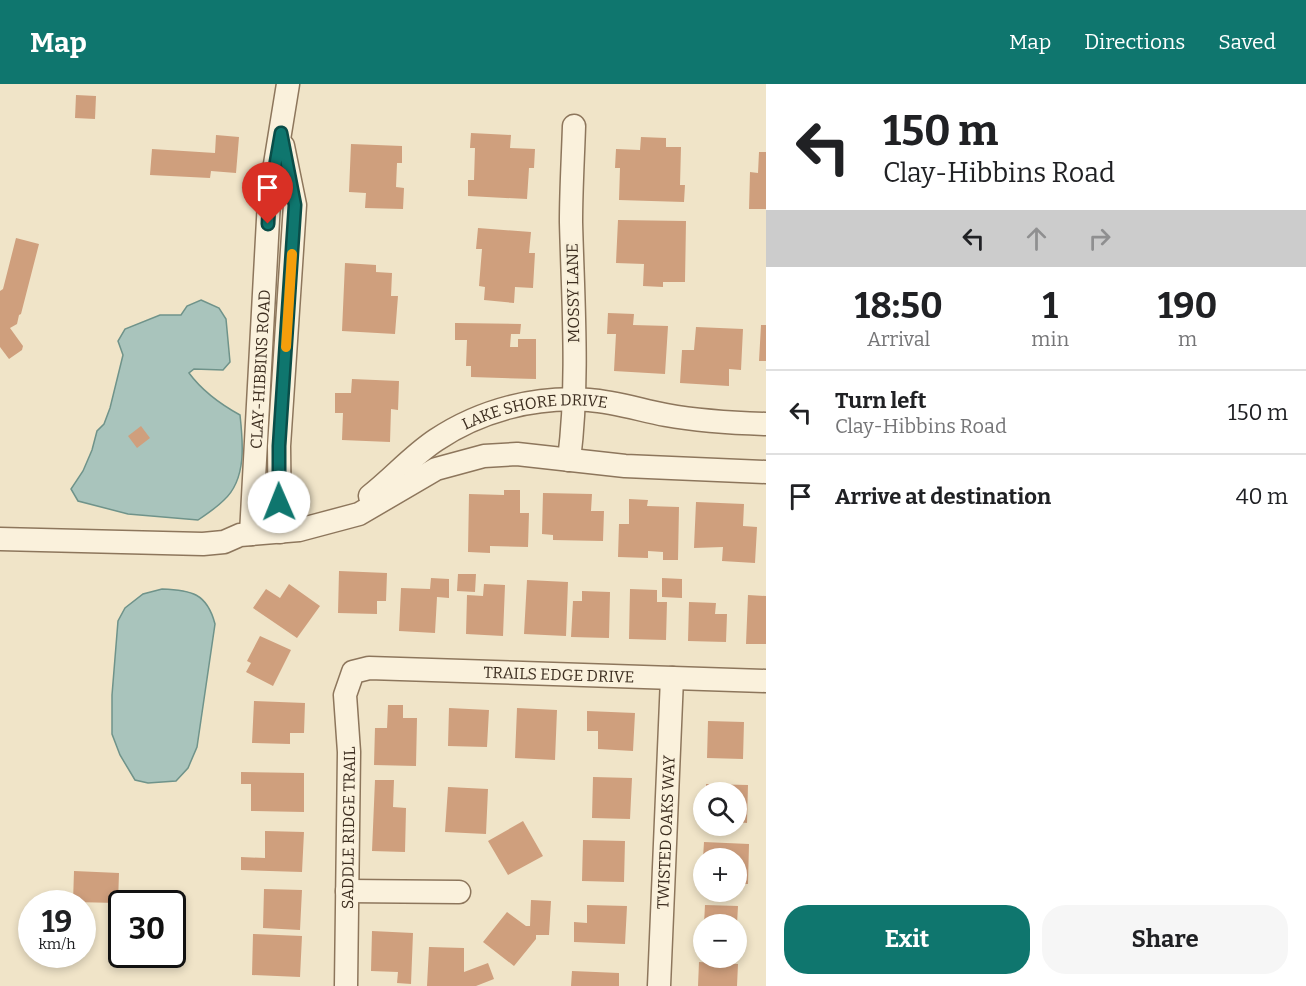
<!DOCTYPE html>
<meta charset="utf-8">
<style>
:root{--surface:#fff;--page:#f6f6f6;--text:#202124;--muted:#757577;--line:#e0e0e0;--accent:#0f766e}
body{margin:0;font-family:Bitter,serif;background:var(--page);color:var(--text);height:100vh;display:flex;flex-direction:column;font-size:22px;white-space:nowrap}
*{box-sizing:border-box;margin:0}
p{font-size:20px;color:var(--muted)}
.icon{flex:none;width:33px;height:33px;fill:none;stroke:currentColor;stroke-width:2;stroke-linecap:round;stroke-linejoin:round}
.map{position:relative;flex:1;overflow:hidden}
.panel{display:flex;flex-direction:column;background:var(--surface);width:540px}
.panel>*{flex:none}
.top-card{background:#fff;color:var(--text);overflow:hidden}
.controls{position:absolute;left:693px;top:698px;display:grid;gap:12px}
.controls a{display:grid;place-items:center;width:54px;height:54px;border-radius:50%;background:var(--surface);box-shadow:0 3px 9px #0003;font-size:30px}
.speed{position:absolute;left:18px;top:806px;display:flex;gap:12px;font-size:30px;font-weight:700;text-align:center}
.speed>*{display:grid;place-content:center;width:78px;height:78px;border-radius:50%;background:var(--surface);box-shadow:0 3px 9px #0003;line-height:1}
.speed small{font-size:15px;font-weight:400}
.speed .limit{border:3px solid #111;border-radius:9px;background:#fff;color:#111}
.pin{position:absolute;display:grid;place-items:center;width:51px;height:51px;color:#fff;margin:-62px -26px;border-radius:50% 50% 50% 0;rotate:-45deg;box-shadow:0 0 6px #0007}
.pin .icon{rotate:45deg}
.me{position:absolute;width:66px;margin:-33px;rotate:359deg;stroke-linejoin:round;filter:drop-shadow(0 0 4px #0008)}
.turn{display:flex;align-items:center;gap:21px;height:126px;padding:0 18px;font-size:27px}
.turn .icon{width:78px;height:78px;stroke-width:2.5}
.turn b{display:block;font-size:42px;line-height:51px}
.lanes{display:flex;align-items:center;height:57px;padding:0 18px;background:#0003;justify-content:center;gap:30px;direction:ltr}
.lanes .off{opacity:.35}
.eta{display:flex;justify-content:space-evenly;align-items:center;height:102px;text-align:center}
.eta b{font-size:36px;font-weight:700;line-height:42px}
.action{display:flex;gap:12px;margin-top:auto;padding:12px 18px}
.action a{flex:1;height:69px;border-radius:24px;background:var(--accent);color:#fff;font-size:24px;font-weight:700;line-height:69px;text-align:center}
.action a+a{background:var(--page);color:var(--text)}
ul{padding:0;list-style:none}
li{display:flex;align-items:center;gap:18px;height:84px;padding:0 18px;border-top:2px solid var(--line)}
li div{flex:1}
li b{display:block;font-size:22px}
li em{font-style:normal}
header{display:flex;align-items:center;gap:36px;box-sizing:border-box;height:84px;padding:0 30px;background:var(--accent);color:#fff}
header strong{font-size:28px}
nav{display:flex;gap:33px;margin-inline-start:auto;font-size:21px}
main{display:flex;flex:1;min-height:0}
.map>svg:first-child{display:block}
.water{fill:#a9c4bc;stroke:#6f938a;stroke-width:1.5}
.building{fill:#cf9f7d}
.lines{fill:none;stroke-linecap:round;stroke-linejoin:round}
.minor-casing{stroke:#8d765c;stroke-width:25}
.minor{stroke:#faf1dc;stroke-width:22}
.route-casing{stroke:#0a4d48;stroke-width:15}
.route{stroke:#0f766e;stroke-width:10}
.slow{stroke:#f59e0b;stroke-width:10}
.labels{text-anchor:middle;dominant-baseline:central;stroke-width:4.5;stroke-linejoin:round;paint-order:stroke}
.street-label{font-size:16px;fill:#3d2e20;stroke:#f7eed8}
</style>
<header>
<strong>Map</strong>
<nav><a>Map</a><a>Directions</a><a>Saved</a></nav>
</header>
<main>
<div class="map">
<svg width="766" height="902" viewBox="0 0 766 902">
<rect width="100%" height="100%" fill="#f0e4c8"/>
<path class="water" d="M201,216L219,224L226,235L230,278L223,286L194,285L189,289C203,308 220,320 240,331C243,358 247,395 224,416C216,424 207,430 198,436L128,430L78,417L71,405L83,387L92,366L97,347L104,340L110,324L123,271L118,257L125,245L160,231H181L187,222Z
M162,505C191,506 207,509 215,540L197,663L188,684L176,697L148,699L135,696L120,671L112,650V611L118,537L125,524L143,510Z"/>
<path class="building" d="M76,11L96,12L95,35L75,34Z
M471,49L511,51L510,64L535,65L534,84H529L527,115L468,112V96H474L475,64H470Z
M216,51L239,53L236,89L211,87L210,94L150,91L152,65L215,69Z
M641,53L666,54V63H681L680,101H685L684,118L619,116L620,84H615L616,65L640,66Z
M351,60L402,62V79H397L396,103L404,104L403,125L365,124L366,109L349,108Z
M759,68H766V125H749L750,88L758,89Z
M618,136L686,137L685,198H663V203L643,202L644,180L616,179Z
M478,144L531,148L529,169H535L533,204L515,203L514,219L484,216L485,203L479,202L482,165H476Z
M16,154L39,160L21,230L19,231L17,240L10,244L23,262L22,266L9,275L0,263V207L3,205Z
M345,179L376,181V188L392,189L391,212H398L395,250L342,247Z
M608,229L634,230L633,241L668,242L665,290L614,287L616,250H607Z
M455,239L521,240L520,250H511L510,263H518V255H536V295L471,293V282H466L467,256H455Z
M761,241H766V277H759Z
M696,243L743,245L741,286L729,285V302L680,299L682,266H694Z
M352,295L399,297L398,326L391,325L390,358L342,356L343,329H335V309H351Z
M141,342L150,354L137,364L128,352Z
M504,406H520V429H529L528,463L490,462V469L468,468L469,410L504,411Z
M543,409L592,410L591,427H604L603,457L553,456V451L542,450Z
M629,415L648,416L647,422L679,423L678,476H663V468L648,467V474L618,473L619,440H629Z
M696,418L744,420L743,442L757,443L755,479L722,477L723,463L694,464Z
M339,487L387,489L386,517H377V530L338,529Z
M458,490H476L475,508L457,507Z
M431,494L449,495V514L437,513L435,549L399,547L401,504L430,505Z
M662,494L682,495V514L662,513Z
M527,496L568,498L566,552L524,550Z
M289,500L320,522L297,554L253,524L266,505L280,514Z
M484,500L505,501L503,552L466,550L467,511L483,512Z
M630,505L657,506V518H667L666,556L629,555Z
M582,507L610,508L609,554L571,553L573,517H582Z
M748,511L766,512V560H746Z
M689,518L716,519L715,530H727L726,558L688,557Z
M260,552L291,566L273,602L246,588L251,579L247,577Z
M254,617L305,619L304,649H290V660L252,659Z
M388,621H403V634H417L416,682L374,681L375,644H387Z
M449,624L489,626L487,663L448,662Z
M517,624L557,626L555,676L515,674Z
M587,627L635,629L633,667L598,665V647H587Z
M708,637L744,638L743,675L707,674Z
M241,688L304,689V728L251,727V700H241Z
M593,693L632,694L630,735L592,734Z
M375,696H394L393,723L406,724L405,768L372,767Z
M706,700L748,701L747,739L736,738V708H706Z
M448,703L488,705L486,750L445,748Z
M523,737L543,772L508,791L488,757Z
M265,747L304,748L302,788L241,786V773L265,774Z
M583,756L625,757L624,798L582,797Z
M704,758L749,760L748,800H736V774H703Z
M74,787L119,789L118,819L73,818Z
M264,805L302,806L300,846L263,844Z
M531,816L551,817L549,851H536V855L514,882L483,858L507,828L526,842H530Z
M587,821L627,822L625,860L574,858V838L587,839Z
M705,821L738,822L737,840H704Z
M372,847L413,849L411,900L397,899L398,888L371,887Z
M253,850L302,852L300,893L252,891Z
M429,863L464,864V888L488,879L494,895L476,902H427Z
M699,878L738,880L737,902H698Z
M572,887L619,889V902H571Z"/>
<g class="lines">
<defs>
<g id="minor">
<path d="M569,376C579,297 573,217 571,138C571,106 573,74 574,42"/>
<path id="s1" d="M370,412C393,394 412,372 436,356C481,326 536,312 589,316C615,318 640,326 666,331C699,337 732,339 766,340"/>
<path d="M280,448L279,362L295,121L283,62"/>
<path id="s2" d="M251,450L269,117L288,0"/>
<path d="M0,455L203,460L224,458L240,451L299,446L359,430L436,385L484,372L517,370L625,382L766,388"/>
<path d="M347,807L459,808"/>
<path id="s3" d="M346,902L349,668L345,611L353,588L369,584L766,597"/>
<path id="s4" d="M659,902L672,594"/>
</g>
</defs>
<use href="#minor" class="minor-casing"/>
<use href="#minor" class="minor"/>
</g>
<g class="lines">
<defs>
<path id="route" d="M268,140L269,117L281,49L295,121L279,362V418"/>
</defs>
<use href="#route" class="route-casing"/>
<use href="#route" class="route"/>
<path class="slow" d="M286,263L292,170"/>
</g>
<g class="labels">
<g class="street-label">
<text transform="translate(573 209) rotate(-91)">MOSSY LANE</text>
<text stroke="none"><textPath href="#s2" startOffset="165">CLAY-HIBBINS ROAD</textPath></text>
<text stroke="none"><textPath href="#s1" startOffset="192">LAKE SHORE DRIVE</textPath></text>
<text stroke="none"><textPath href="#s3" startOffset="522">TRAILS EDGE DRIVE</textPath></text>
<text stroke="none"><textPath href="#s3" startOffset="158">SADDLE RIDGE TRAIL</textPath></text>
<text stroke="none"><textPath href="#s4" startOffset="154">TWISTED OAKS WAY</textPath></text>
</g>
</g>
</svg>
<div class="controls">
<a><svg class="icon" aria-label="search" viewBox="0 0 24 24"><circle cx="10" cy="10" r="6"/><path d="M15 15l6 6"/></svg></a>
<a>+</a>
<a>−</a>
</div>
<div class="speed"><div>19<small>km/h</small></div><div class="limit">30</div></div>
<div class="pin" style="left:268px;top:140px;background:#d93025"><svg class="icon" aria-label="arrive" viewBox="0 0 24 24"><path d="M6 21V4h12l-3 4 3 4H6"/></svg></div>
<svg class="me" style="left:279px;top:418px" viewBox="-20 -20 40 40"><circle r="19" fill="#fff"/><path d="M0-13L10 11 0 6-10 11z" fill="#0f766e"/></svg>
</div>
<section class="panel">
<div class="top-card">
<div class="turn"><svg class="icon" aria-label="left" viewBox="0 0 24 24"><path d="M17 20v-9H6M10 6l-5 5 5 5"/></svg><div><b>150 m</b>Clay-Hibbins Road</div></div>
<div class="lanes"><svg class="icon" aria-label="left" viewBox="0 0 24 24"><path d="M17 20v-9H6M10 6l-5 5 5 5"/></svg><svg class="icon off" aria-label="ahead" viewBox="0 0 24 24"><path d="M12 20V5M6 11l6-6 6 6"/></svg><svg class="icon off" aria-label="right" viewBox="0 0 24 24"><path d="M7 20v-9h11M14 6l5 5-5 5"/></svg></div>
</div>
<div class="eta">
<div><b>18:50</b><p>Arrival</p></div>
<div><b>1</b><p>min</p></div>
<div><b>190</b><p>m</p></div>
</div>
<ul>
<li><svg class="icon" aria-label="left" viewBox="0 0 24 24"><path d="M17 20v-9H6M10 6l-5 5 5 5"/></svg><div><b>Turn left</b><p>Clay-Hibbins Road</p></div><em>150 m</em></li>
<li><svg class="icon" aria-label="arrive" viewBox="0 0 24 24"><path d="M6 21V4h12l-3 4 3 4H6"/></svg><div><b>Arrive at destination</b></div><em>40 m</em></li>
</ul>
<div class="action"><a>Exit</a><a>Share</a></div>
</section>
</main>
